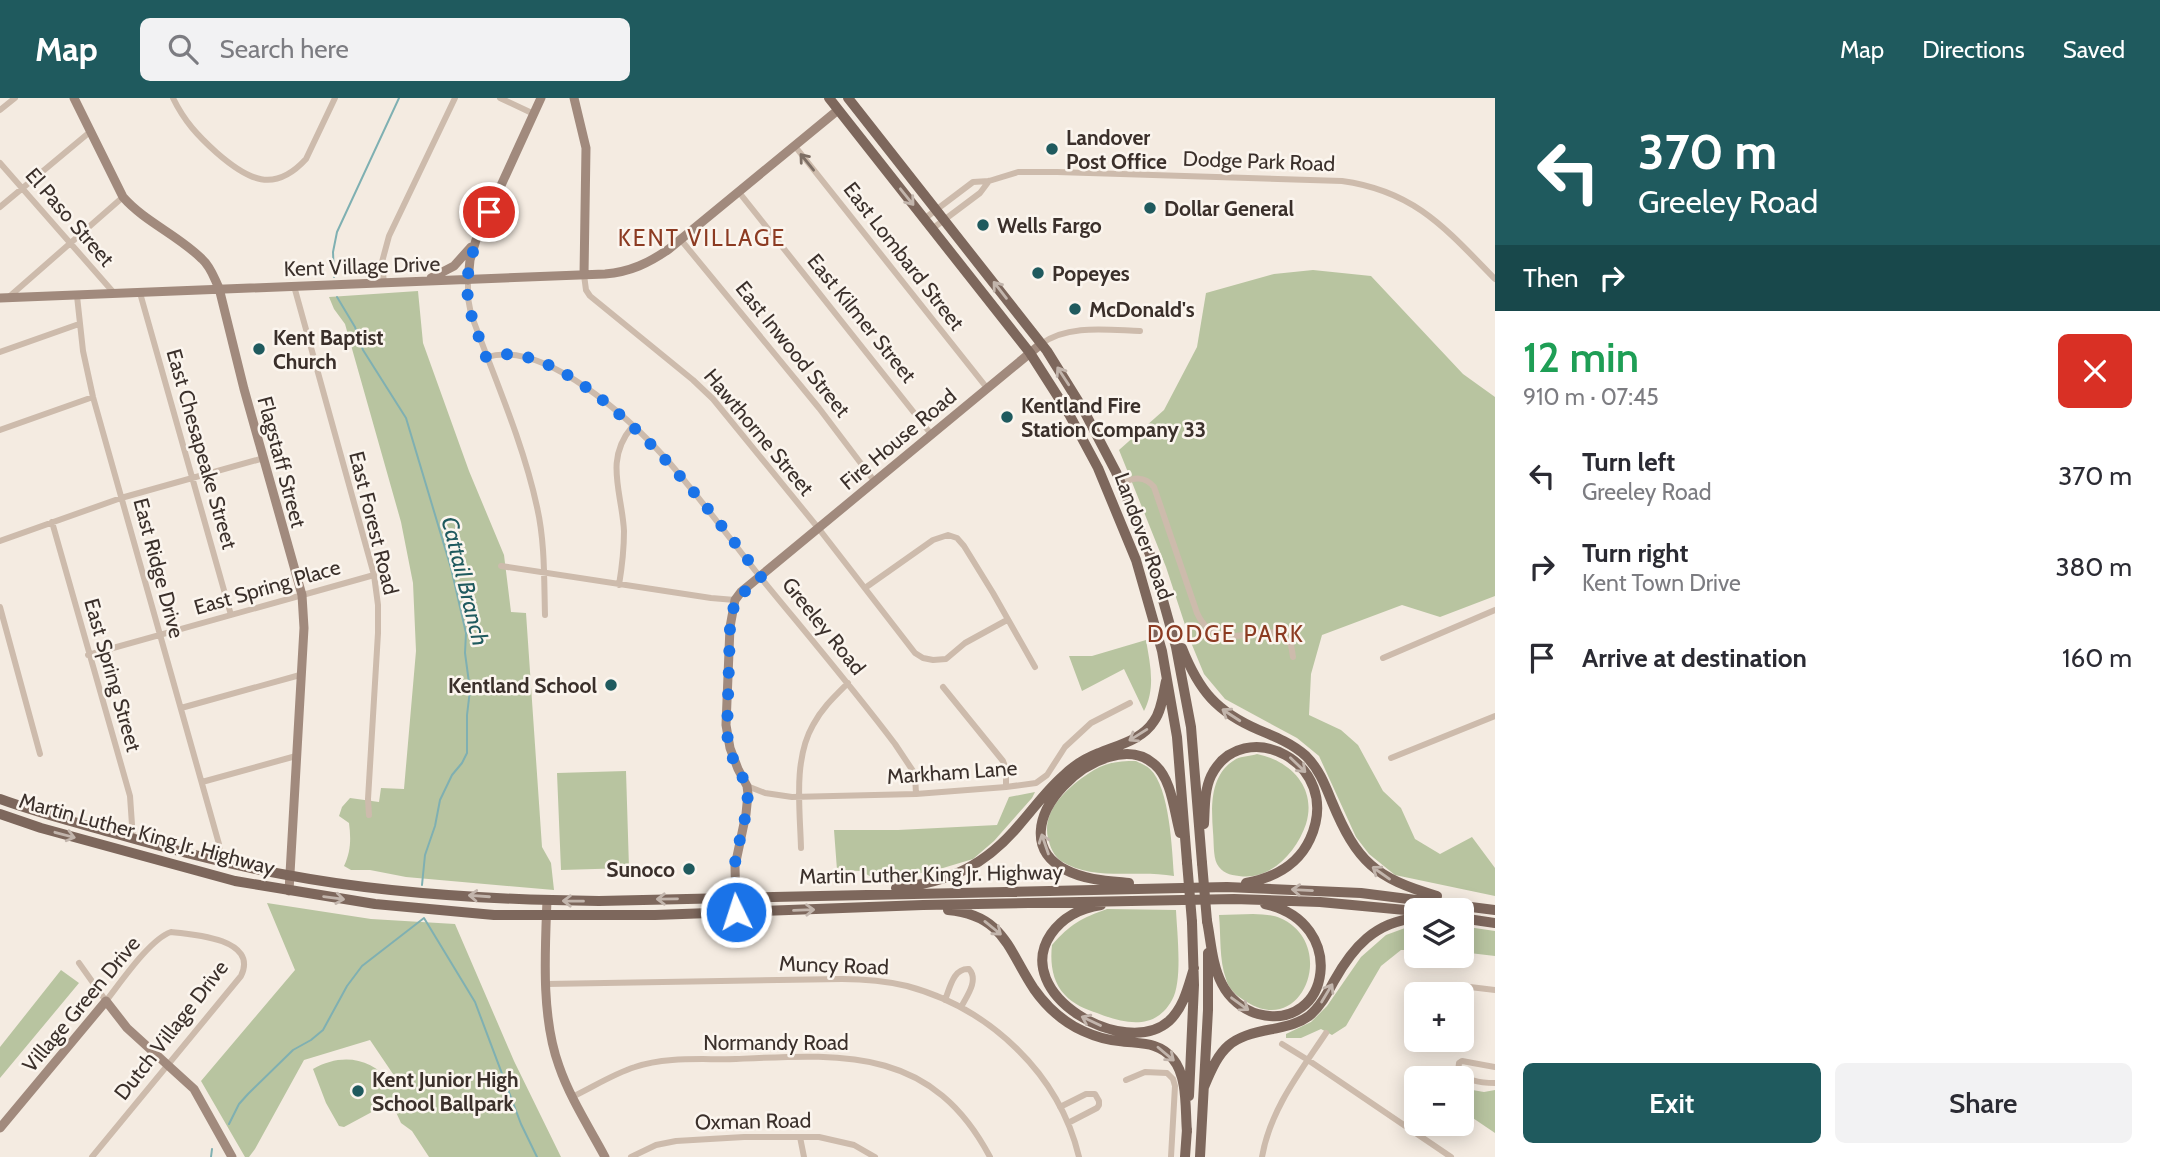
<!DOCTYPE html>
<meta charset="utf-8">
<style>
:root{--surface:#fff;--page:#f2f2f3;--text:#2b2b33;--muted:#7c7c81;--accent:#1f5a5e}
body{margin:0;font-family:Cabin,sans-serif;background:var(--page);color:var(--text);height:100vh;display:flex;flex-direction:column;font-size:26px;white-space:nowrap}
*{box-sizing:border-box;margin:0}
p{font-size:23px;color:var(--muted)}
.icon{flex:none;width:38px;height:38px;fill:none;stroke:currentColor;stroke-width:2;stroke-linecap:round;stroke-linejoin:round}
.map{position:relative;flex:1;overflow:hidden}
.sheet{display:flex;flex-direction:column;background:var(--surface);width:665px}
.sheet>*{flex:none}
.banner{background:#1f5a5e;color:#fff;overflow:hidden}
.tools{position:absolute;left:1404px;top:800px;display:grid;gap:14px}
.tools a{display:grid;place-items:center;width:70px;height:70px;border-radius:10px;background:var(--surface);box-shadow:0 4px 18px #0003;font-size:35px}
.pin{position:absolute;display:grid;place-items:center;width:60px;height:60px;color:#fff;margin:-30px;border:4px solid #fff;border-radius:50%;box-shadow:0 2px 7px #0007}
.me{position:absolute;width:77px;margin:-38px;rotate:356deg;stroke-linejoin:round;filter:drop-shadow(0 0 5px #0008)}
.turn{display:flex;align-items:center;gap:24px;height:147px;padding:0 28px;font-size:32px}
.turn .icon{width:91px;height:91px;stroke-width:2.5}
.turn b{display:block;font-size:49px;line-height:60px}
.then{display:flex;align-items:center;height:66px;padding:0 28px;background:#0003;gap:14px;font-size:26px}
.round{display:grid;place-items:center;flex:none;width:74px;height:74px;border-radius:10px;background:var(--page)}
.head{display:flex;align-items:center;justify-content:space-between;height:119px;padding:0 28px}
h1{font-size:42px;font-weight:600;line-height:52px;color:#1e9e55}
.action{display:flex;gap:14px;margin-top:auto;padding:14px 28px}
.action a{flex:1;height:80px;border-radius:10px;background:var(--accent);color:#fff;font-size:28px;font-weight:600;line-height:80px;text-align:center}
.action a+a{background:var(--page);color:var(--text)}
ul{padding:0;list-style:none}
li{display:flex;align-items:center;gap:21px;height:91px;padding:0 28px}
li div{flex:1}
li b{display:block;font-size:26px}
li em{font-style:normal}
header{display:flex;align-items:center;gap:42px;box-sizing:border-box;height:98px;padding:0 35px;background:var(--accent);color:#fff}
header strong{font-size:33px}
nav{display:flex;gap:38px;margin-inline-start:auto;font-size:24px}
.search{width:490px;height:63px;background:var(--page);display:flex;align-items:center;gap:18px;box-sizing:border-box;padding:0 24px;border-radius:10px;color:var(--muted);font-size:26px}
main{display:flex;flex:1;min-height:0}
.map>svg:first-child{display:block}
.green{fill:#b8c4a0}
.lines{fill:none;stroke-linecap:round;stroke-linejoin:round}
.stream{stroke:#7fb0b2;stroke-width:2}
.street{stroke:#cdbbac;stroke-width:6}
.secondary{stroke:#a18a7d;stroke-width:9}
.primary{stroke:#7d675c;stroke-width:10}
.primary-bridge{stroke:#7d675c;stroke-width:10}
.oneway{stroke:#7d6f65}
.oneway2{stroke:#c2b5ac}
.route{stroke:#1a73e8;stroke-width:12;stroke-dasharray:0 21.6}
.poi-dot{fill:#1f5a5e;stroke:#fbf5ee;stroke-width:2.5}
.labels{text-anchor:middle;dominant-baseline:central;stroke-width:5;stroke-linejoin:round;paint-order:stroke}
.poi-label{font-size:21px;font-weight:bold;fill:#3b302b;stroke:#fbf5ee;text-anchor:start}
.street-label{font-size:21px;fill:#3b302b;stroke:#fbf5ee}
.neighbourhood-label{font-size:23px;letter-spacing:2px;fill:#8c3b22;stroke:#fbf5ee}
.water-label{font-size:23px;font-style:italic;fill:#1f5a5e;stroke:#fbf5ee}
</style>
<header>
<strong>Map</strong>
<div class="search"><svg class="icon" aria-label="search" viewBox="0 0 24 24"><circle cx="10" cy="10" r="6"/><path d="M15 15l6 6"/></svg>Search here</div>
<nav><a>Map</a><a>Directions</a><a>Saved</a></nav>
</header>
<main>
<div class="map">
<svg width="1495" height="1059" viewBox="0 0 1495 1059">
<rect width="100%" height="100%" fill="#f4ebe1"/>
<path class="green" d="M1313,172L1371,178L1463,276L1495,299V498L1440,519L1402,507L1322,537L1311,576L1309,617L1341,632L1358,647L1383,693L1401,710L1415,741L1440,756L1472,739L1495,770V798L1395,777L1369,756L1356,739L1319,658L1297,640L1225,601L1204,576L1190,542L1166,469L1119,352L1164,312L1197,249L1206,195L1274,176Z
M418,193L423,245L469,373L504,457L511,514L526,515L542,749L551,765L554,792L406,779L370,772H351L344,768C351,754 351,740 349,725L339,718L342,709L350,700L379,704L381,690L404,691L416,553L413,485L401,424L345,226L334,211L329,199Z
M1146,542C1150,566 1156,590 1144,613L1124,571L1082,593L1069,558H1092Z
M1257,656C1291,663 1317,690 1306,726C1297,753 1271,783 1239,778C1230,777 1222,775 1217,766C1213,758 1214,743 1213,734C1211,707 1210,676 1236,661C1242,658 1251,658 1257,656Z
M1136,663C1140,665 1147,668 1150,671C1170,690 1172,752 1174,778C1138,771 1094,784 1061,763C1054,758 1050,749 1048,740C1041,711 1071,686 1094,672C1107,664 1121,663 1136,663Z
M626,673L629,770L561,772L557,675Z
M1035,694L1032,700L994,743L973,761L933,773L890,780H873L861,773L837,772L834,732H898L997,727L1009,699Z
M267,805L371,821L455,826L514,963L561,1059H429L412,1033L401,1025L390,1001L370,1015L344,1029L339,1028L326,1005L313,971C341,955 371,959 391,985L393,976L370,942L304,962L255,1051L249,1059H245L201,983L295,872Z
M1107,811L1176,812C1177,834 1183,883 1172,902C1155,933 1125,926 1097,915C1085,911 1073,906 1065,897C1052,884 1050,864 1052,847C1070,826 1082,820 1107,811Z
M1253,816C1262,817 1272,816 1280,820C1338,845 1304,940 1247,904C1238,899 1229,892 1226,881C1219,862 1221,837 1219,817Z
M1416,826V852H1401L1381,868L1346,928L1332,937L1321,931L1301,940H1286V936L1311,924L1327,908L1361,859L1386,837Z
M1461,828L1495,833V858L1461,854Z
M61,872L79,885L0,980V949Z
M1461,990L1484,994L1495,992V1035L1461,1012Z"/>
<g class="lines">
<path class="stream" d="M334,179L333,154L337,134L399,0
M337,199L355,229L363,252L406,320L451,470L466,535L465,555L470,592L467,617V655L462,665L452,677L440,702L435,728L425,757L422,787
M229,1026L239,1006L248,996L293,952L311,942L323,932L347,888L362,868L424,820L475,904L521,1026L537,1059
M211,1059L212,1051"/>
<path class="street" d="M173,0C184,23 198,38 217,55C248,82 274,96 306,61L335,0
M500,0L534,16
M0,12L15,0
M794,47L987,290
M0,65L114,195
M738,93L931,336
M0,109L91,33
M924,121L973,84L989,83L1018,74H1057L1342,83C1415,93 1446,131 1495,181
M932,131L980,95L989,83
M681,142L819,310L875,384
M584,177L586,192L590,198L693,282L713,301L819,431L915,555L923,560L933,562L946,561L965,545L1007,522
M468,182V200L471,216C494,279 523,344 537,409C545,444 544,481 545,517
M384,185L382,164L389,138L455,0
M294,188L374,477L378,507V535L368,701L369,717
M140,195L231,517
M10,198L123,99
M77,198L83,253L93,299L219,746L220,764
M1041,246C1068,226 1108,232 1140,233
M0,254L79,226
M487,259C545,241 632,323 668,363C701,401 730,441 761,480C806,535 852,589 895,646L915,676L916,696
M0,332L93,299
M1121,385C1134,380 1144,377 1154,389L1197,515C1219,563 1269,517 1289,543C1292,547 1292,554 1293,559
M52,424L130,698L133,741
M0,443L121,400L264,360
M501,468L711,500L735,502
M619,487C622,469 624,451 624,433C622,394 604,362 632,329
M865,490L933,442L948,437L957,440L964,448L993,495L1035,569
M0,509L40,656
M88,557L374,477
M1383,560L1495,512
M943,589L1003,663L1006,671V689
M181,610L300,577
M1391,660L1495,618
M202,684L296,658
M747,688L765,695L792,699L916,696L1006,689L1036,685L1047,677L1065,649L1091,625L1130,605
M801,750C800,711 793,662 813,627C822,610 835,598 848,585
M79,865L106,903C121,884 150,841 171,834C193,836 259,841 241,878L92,1059
M547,886L842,881C864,881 886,883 907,888C989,910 1059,975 1079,1059
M1414,890L1470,889L1495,892
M945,902C950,890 953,870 969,871C979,882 967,898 961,909
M1282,946L1308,962L1451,1059
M1495,969L1462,963L1459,965L1458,974C1467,983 1482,985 1495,985
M1126,982L1145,974L1167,975L1173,981L1175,988L1171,1059
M572,999C593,989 613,976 635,969C666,958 704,962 736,961C844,956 932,949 990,1059
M1060,1009L1086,996H1095L1099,1003V1007L1097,1010L1068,1025
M800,1039L804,1059
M631,1059L656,1047L676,1043L744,1039H819L854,1047L875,1059
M1262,1059C1270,1012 1300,974 1326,935"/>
<path class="secondary" d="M74,0L123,99C145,124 178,137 202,161C211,169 214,180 219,190L244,291L302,497L304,530L289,793
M574,0L586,50L584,177
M431,180L454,168L471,149
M468,182L470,162L476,142L541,0
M0,200L605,176C630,174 649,165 669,151L838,12
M547,802C545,854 541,919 559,968C570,1000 589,1029 605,1059
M736,814L735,768L746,716L748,696L747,688L738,671L730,650L726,627L730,529L735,502L741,494L1041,246
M0,1030L106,903L127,930L194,991L232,1059"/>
<path class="primary" d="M829,0L1030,255L1069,316L1098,370L1136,462L1162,553L1177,639L1187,764
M848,0L1047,253L1083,311L1116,374L1151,459L1176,549L1191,629L1202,765
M1182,550C1199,593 1217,614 1259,632C1276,639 1293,646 1306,658C1319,671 1325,687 1332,704C1357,764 1375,780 1437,798
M0,701C38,715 78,725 117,736C173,752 229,767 287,777C388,796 497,802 599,803L1227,789L1361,795L1495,812
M0,716L41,730L235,783L375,806L494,817H655L923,807L1234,801L1320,804L1416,813
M1204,726C1205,711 1204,693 1211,678C1242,615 1345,664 1310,741C1298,767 1273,780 1246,785
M1129,785C1108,783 1085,782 1066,772C990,733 1105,623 1154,666C1172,681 1174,713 1180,735
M896,790C950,784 985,768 1020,726C1034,710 1047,692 1063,678C1073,668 1086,660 1099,655C1118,647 1142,642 1154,623C1162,612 1163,596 1166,583
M1101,807C1081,810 1063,819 1051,836C1010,896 1125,962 1169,923C1184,909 1188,889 1194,870
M948,812C1004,817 1008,852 1034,891C1046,908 1063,924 1083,933C1094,938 1106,942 1119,943C1139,946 1159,943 1173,961C1188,979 1185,1012 1187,1034
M1461,820L1495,825
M1207,823C1211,843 1212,867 1222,886C1229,900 1243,912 1258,916C1331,935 1349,824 1265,806
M1204,989C1221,948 1229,939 1273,931C1286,928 1298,926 1309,918C1320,909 1327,896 1334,883C1353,849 1375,824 1416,820
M1189,998L1194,887L1192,824
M1185,1059L1187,1031
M1200,1059L1208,912V855"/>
<path class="primary-bridge" d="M1187,764L1192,824
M1202,765L1207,823"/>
</g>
<defs><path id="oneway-shaft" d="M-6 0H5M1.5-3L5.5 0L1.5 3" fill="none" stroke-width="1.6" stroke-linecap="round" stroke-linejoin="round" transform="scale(1.75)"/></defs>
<use class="oneway" href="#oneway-shaft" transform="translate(807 64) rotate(-129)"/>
<g class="oneway2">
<use href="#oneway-shaft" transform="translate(907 99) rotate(51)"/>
<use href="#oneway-shaft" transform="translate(1000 192) rotate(-128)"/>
<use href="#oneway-shaft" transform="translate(1063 278) rotate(-123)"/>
<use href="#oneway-shaft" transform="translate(1231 617) rotate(-147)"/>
<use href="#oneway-shaft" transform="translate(1138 637) rotate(148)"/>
<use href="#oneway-shaft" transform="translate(1298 667) rotate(44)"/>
<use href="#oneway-shaft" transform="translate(65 737) rotate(15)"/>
<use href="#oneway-shaft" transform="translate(1045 746) rotate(-109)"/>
<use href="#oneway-shaft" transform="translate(1381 775) rotate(-145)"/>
<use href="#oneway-shaft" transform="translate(1302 792) rotate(-177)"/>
<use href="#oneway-shaft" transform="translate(479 798) rotate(-176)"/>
<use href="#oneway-shaft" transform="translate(334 800) rotate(8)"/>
<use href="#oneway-shaft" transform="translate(667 801) rotate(179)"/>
<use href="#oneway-shaft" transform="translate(573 803) rotate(-179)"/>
<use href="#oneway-shaft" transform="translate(804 812) rotate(-2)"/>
<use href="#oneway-shaft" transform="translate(993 830) rotate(39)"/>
<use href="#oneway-shaft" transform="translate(1327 895) rotate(-59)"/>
<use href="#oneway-shaft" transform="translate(1240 906) rotate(36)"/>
<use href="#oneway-shaft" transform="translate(1091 923) rotate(-155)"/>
<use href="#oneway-shaft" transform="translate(1166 956) rotate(40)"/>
</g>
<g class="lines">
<path class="route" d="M489,114C477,141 464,169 468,200C470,220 480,240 486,259C577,232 713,416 761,479L735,502L730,529L727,637L733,661L747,688L748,696L746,716L736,758L734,773L736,814"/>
</g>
<g class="poi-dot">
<circle cx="1052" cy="51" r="7"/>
<circle cx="1150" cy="110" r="7"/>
<circle cx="983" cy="127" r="7"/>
<circle cx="1038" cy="175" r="7"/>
<circle cx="1075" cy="211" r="7"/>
<circle cx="259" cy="251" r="7"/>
<circle cx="1007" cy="319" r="7"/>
<circle cx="611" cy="587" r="7"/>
<circle cx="689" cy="771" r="7"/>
<circle cx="358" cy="993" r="7"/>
</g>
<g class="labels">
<g class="poi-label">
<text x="1066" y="39">Landover<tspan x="1066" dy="24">Post Office</tspan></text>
<text x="1164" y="110">Dollar General</text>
<text x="997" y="127">Wells Fargo</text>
<text x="1052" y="175">Popeyes</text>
<text x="1089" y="211">McDonald's</text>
<text x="273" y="239">Kent Baptist<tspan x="273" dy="24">Church</tspan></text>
<text x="1021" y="307">Kentland Fire<tspan x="1021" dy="24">Station Company 33</tspan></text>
<text x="597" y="587" text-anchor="end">Kentland School</text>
<text x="675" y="771" text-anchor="end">Sunoco</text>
<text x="372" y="981">Kent Junior High<tspan x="372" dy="24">School Ballpark</tspan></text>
</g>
<g class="street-label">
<text transform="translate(1259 63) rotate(2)">Dodge Park Road</text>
<text transform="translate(70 119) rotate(49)">El Paso Street</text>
<text transform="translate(904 158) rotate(52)">East Lombard Street</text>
<text transform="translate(362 168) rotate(-2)">Kent Village Drive</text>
<text transform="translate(862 220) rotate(51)">East Kilmer Street</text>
<text transform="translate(793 251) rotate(51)">East Inwood Street</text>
<text transform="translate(759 334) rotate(50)">Hawthorne Street</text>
<text transform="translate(898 341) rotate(-40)">Fire House Road</text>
<text transform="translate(202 351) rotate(74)">East Chesapeake Street</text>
<text transform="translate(282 364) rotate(75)">Flagstaff Street</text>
<text transform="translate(374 425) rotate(76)">East Forest Road</text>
<text transform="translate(1144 438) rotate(70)">Landover Road</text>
<text transform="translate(159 470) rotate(75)">East Ridge Drive</text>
<text transform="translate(267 489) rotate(-16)">East Spring Place</text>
<text transform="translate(824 528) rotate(51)">Greeley Road</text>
<text transform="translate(113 577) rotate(74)">East Spring Street</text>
<text transform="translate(952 674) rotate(-4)">Markham Lane</text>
<text transform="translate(147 736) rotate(15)">Martin Luther King Jr. Highway</text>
<text transform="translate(931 776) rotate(-1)">Martin Luther King Jr. Highway</text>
<text transform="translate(834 867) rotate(2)">Muncy Road</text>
<text transform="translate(81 906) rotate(-50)">Village Green Drive</text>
<text transform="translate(171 932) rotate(-52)">Dutch Village Drive</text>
<text x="776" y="944">Normandy Road</text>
<text transform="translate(753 1023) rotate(-1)">Oxman Road</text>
</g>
<g class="neighbourhood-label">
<text x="702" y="140">KENT VILLAGE</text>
<text x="1226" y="536">DODGE PARK</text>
</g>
<g class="water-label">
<text transform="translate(465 483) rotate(76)">Cattail Branch</text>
</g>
</g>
</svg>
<div class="tools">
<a><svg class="icon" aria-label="layers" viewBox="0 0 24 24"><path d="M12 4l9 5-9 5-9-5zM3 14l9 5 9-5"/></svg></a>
<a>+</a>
<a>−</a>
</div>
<div class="pin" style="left:489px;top:114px;background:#d93025"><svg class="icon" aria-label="arrive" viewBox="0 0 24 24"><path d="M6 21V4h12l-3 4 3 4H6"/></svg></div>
<svg class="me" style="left:736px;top:814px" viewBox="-20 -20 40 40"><circle r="17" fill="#1a73e8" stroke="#fff" stroke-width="3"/><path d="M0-11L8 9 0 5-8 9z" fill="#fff"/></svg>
</div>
<section class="sheet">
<div class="banner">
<div class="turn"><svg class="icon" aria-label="left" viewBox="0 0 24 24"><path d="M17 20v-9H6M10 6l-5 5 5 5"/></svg><div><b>370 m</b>Greeley Road</div></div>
<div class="then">Then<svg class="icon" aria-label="right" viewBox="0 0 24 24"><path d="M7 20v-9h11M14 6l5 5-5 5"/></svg></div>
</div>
<div class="head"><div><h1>12 min</h1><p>910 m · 07:45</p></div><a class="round" style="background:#d93025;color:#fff"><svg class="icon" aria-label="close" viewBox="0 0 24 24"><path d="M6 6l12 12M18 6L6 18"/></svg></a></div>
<ul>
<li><svg class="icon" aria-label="left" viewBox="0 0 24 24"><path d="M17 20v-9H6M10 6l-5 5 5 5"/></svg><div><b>Turn left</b><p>Greeley Road</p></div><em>370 m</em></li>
<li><svg class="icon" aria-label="right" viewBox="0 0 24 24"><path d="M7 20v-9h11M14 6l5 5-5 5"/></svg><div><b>Turn right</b><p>Kent Town Drive</p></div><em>380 m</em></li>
<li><svg class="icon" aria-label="arrive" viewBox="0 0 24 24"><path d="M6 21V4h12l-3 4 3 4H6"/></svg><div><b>Arrive at destination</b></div><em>160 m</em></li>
</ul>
<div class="action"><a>Exit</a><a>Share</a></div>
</section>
</main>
